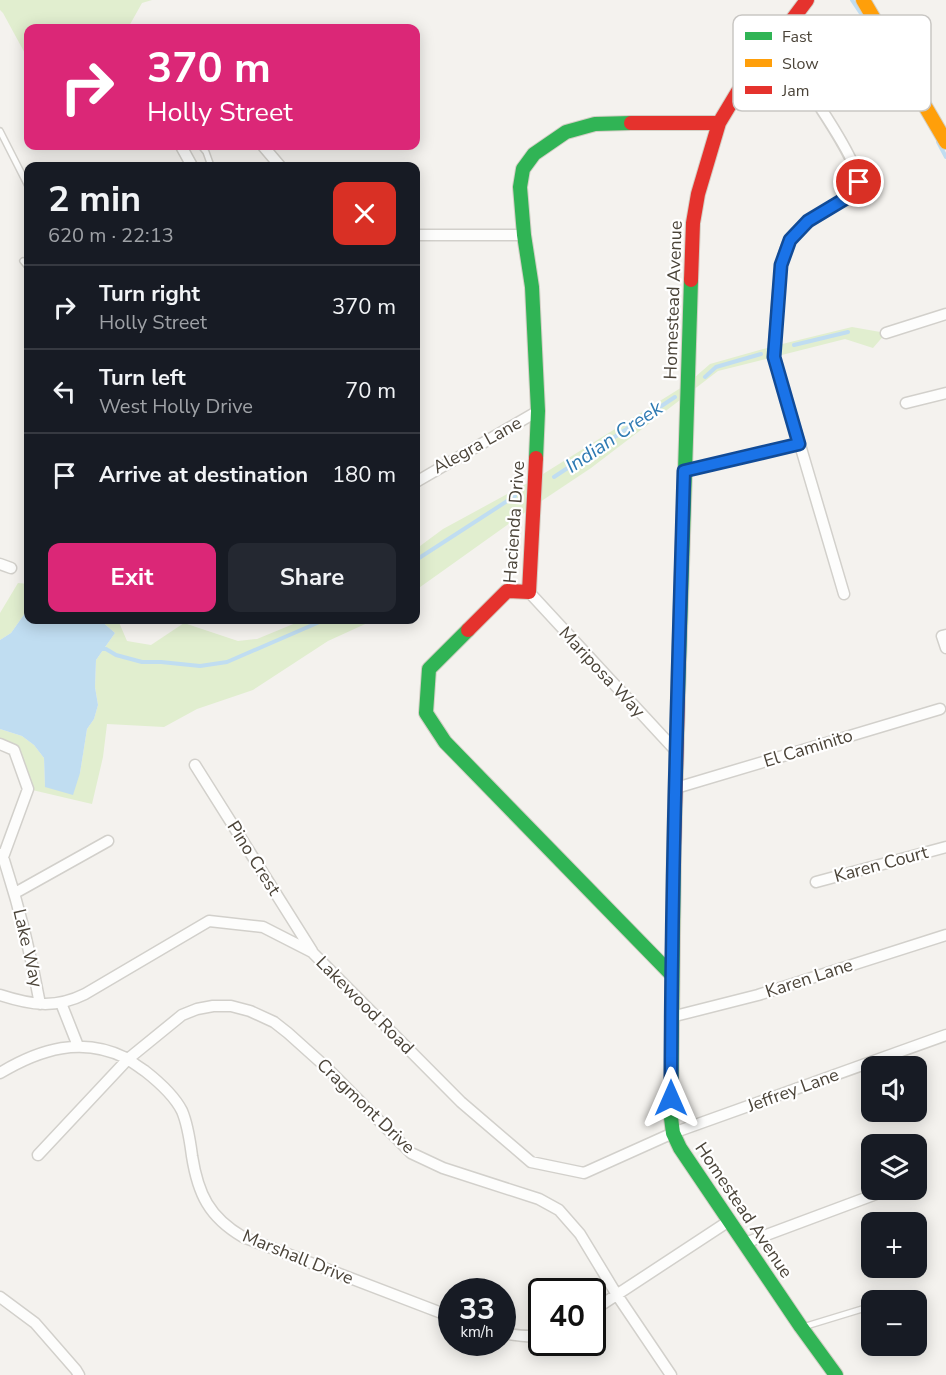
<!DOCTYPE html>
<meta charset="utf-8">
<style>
:root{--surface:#171b24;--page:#242831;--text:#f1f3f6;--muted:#9ea1a6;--line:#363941;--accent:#db2777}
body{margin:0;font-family:"Nunito Sans",sans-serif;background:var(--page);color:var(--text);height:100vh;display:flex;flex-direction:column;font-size:22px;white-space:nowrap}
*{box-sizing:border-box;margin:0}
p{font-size:20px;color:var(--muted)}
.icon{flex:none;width:33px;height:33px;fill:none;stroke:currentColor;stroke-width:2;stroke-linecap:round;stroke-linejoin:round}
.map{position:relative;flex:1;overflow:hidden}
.side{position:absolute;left:24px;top:162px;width:396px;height:462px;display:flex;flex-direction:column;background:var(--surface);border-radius:12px;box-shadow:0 3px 15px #0003}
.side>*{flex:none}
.top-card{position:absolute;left:24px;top:24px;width:396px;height:126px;border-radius:12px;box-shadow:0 3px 15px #0003;background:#db2777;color:#fff;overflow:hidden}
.controls{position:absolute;left:861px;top:1056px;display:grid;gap:12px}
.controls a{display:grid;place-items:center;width:66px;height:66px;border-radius:12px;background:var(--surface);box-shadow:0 3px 15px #0003;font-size:30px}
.speed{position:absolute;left:438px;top:1278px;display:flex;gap:12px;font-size:30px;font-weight:700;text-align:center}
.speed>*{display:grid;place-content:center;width:78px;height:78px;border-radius:50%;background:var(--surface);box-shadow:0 3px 15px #0003;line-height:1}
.speed small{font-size:15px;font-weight:400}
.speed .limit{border:3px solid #111;border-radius:9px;background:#fff;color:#111}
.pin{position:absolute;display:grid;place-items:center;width:51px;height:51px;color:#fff;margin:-26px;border:3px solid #fff;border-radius:50%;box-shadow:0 2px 6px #0007}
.me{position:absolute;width:66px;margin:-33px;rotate:0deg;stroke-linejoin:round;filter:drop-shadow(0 0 4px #0008)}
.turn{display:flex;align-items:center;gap:21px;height:126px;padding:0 24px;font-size:27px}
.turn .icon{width:78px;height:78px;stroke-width:2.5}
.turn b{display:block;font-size:42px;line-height:51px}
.round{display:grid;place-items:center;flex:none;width:63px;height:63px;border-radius:12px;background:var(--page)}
.headline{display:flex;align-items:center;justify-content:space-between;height:102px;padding:0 24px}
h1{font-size:36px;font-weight:700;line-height:45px}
.primary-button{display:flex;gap:12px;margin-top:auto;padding:12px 24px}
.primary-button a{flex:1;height:69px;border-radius:12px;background:var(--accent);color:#fff;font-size:24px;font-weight:700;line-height:69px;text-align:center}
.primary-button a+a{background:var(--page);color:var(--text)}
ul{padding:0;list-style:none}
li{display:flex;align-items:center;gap:18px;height:84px;padding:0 24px;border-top:2px solid var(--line)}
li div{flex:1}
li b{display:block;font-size:22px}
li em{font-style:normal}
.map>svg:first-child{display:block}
.green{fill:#e1eecf}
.water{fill:#c0ddf1}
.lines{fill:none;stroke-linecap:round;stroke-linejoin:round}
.stream{stroke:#c0ddf1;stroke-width:4}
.lane-casing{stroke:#d2d0cb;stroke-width:8}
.street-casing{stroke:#d2d0cb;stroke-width:13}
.fast-casing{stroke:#d3cfc5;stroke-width:16}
.slow-casing{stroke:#d3cfc5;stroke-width:16}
.jam-casing{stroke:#d3cfc5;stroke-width:16}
.lane{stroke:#fdfdfc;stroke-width:5}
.street{stroke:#fdfdfc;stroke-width:10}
.fast{stroke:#30b455;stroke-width:14}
.slow{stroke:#ff9f0a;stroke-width:14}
.jam{stroke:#e5322d;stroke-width:14}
.route-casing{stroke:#114b97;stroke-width:15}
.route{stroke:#1a73e8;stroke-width:10}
.labels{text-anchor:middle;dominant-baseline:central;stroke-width:4.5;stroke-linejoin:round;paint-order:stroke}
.street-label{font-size:18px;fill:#4b4439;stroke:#fff}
.water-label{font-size:20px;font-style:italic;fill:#2e7ab2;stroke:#fff}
.key{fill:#fff;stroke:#c9c7c4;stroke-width:1.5}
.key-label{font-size:16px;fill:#4b4439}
</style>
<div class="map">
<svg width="946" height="1375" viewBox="0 0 946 1375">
<rect width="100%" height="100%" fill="#f4f2ee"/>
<path class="green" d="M0,0H152L142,3L128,28H28V59L3,13L0,10Z
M852,327L886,333L873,348L845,339L718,371L591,468L534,506L416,590V549L443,529L535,479L687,384L710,364L774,346Z
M18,583L28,584V609L11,633L0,640V613Z
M100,620H118L127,641L151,645L184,623L238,641L257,639L303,620H374L328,641L253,690L197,709L164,727L107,724L103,757L92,804L28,789L14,750L0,744V729L22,736L34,745L44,758L45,787L80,773L87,729L94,719L98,705L95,687L96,660L115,633Z"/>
<path class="water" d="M28,609V620H100L115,633L96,660L95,687L98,705L94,719L87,729L80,773L73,795L45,787L44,758L34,745L22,736L0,729V640L11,633Z"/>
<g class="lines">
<path class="stream" d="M852,0L870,27
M938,142L946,157
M794,345L848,332
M705,377L716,367L761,354
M554,477L675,397
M416,560L515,496
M101,649H106L116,655L142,662H161L200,666L227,662L324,620"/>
<defs>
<path id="lane" d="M0,131L28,186
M201,146L206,152L211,166
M23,261L28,267
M803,1327L872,1306"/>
<path id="street" d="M775,42C790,63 863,164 858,183C854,202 802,218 789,241C777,265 777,318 774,346V357L780,377L844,594
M181,146L192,166
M263,146L280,166
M416,235H524
M886,333L946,314
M906,403L946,393
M684,471L799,444
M416,482L538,411
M0,564L11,568
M529,592L676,751
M946,635L942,636L946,648
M0,744L14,750L28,789L3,857
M195,765L312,951
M676,788L940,709
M0,854L3,857C19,906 31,954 40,1004
M816,882L946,847
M15,893L108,841
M0,995C31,1005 55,1009 85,994L209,921L263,927L312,952L461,1102L531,1162L584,1173L673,1133L946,1035
M61,1003L78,1046
M671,1017L758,995L946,935
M0,1073C40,1049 82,1036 126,1058C132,1062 139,1067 145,1071C159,1082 174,1095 182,1111C188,1125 190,1141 192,1156C198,1194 209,1217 243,1237L452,1317
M38,1155L128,1059L182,1015L197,1009L213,1006H231L250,1011L274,1022L288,1033L327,1068L411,1153L443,1168L539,1199L559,1210L580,1234L617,1295L671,1375
M745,1243L887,1190
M0,1297L35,1323L76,1370L79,1375
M592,1311L729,1221
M502,1333C515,1335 529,1338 542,1335"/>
<path id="fast" d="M536,458L538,411L532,287L524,235L520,187L523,169L534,154L566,132L595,124L631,123
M468,630L429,669L426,713L445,742L672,975
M678,695L691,280
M674,846L671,1118L673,1133L680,1148L801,1327L836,1375"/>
<path id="slow" d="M863,0L946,142"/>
<path id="jam" d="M631,123H719
M691,280L693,223L698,194L719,123L737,93L807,0
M468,630L507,591L529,592L536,458
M674,846L678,695"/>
</defs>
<use href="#lane" class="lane-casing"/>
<use href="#street" class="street-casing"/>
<use href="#fast" class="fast-casing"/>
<use href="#slow" class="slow-casing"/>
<use href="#jam" class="jam-casing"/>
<use href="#lane" class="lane"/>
<use href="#street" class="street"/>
<use href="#fast" class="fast"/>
<use href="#slow" class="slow"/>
<use href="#jam" class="jam"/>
</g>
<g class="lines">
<defs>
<path id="route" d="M671,1098C671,889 678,680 684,471L799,444L774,357L781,265L790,240L808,221L853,194L859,182"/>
</defs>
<use href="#route" class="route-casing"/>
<use href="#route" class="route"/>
</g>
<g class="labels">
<g class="street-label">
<text transform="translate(673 300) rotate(-88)">Homestead Avenue</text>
<text transform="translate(477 445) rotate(-29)">Alegra Lane</text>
<text transform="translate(514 522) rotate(-86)">Hacienda Drive</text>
<text transform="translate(602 672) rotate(47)">Mariposa Way</text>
<text transform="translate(808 748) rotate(-17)">El Caminito</text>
<text transform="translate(254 858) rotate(58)">Pino Crest</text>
<text transform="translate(881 864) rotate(-15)">Karen Court</text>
<text transform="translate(28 948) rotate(77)">Lake Way</text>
<text transform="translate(809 978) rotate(-18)">Karen Lane</text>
<text transform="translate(365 1005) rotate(45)">Lakewood Road</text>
<text transform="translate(793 1090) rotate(-20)">Jeffrey Lane</text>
<text transform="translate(366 1106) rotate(44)">Cragmont Drive</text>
<text transform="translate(744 1210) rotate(56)">Homestead Avenue</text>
<text transform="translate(298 1257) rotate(22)">Marshall Drive</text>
</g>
<g class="water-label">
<text transform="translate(614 437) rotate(-34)">Indian Creek</text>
</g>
</g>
<rect x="733" y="15" width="198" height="96" rx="9" class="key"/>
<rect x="745" y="32" width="27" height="8" fill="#30b455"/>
<rect x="745" y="59" width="27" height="8" fill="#ff9f0a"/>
<rect x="745" y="86" width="27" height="8" fill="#e5322d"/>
<g class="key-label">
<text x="782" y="42">Fast</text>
<text x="782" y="69">Slow</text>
<text x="782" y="96">Jam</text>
</g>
</svg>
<div class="controls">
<a><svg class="icon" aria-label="sound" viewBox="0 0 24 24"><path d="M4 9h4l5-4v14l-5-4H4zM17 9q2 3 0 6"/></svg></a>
<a><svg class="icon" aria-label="layers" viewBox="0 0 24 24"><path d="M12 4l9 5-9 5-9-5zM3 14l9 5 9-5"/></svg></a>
<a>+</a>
<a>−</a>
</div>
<div class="speed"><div>33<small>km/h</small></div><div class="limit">40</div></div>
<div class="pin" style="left:859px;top:182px;background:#d93025"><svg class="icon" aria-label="arrive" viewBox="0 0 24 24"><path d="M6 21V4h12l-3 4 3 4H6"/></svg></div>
<svg class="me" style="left:671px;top:1098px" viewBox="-20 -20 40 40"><path d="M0-17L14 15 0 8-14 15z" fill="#1a73e8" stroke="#fff" stroke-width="4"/></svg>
<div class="top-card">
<div class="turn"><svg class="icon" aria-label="right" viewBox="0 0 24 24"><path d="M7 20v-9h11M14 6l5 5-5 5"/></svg><div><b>370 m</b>Holly Street</div></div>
</div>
<section class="side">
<div class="headline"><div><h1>2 min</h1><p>620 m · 22:13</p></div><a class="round" style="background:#d93025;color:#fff"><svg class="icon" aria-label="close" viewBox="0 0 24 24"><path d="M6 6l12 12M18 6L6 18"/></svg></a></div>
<ul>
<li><svg class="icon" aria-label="right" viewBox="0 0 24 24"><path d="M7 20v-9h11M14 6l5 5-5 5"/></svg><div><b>Turn right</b><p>Holly Street</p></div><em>370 m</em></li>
<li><svg class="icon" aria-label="left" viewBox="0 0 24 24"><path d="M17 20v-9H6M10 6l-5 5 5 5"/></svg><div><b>Turn left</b><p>West Holly Drive</p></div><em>70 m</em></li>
<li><svg class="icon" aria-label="arrive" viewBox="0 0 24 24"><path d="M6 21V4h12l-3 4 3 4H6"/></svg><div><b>Arrive at destination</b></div><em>180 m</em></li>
</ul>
<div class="primary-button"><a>Exit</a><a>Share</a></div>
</section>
</div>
